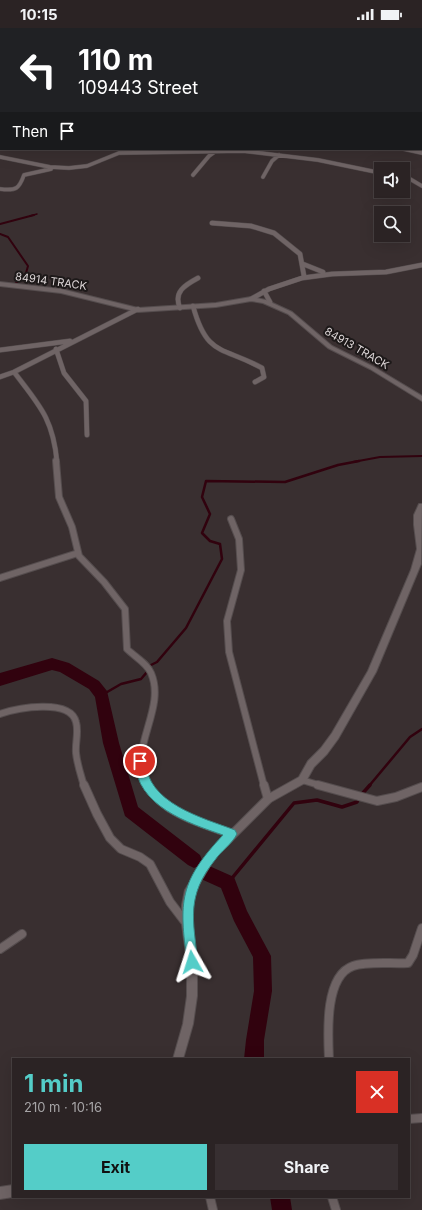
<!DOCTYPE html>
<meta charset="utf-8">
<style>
:root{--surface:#2b2324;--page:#372f31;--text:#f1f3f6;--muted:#a6a4a6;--line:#474041;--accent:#54cdc8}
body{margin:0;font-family:Inter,sans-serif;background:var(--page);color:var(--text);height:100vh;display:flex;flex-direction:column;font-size:15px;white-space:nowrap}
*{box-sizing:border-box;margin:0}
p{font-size:13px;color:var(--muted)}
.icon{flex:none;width:22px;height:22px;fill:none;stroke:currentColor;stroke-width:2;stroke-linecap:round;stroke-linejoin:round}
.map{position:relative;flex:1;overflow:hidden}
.sheet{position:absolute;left:12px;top:1030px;width:398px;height:140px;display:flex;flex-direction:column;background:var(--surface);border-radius:0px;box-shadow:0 4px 16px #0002,0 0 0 1px var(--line)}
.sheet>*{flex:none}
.banner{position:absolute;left:0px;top:0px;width:422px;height:122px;box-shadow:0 4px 16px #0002,0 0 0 1px var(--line);background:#202124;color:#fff;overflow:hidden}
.fabs{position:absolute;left:374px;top:134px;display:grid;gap:8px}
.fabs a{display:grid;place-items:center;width:36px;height:36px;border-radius:0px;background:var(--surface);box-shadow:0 4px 16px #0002,0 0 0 1px var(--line);font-size:20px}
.pin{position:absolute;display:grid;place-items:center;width:34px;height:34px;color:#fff;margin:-17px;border:2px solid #fff;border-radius:50%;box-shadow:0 1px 4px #0007}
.me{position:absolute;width:44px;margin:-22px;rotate:354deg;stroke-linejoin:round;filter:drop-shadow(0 0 3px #0008)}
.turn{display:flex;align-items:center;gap:14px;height:84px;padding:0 12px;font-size:18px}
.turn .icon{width:52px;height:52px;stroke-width:2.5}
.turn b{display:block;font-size:28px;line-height:34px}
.then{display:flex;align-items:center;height:38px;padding:0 12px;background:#0003;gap:8px;font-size:15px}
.round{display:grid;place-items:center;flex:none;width:42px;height:42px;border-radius:0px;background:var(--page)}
.headline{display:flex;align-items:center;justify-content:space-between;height:68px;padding:0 12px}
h1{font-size:24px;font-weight:700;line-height:30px;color:var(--accent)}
.cta{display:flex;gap:8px;margin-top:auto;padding:8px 12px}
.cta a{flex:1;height:46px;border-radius:0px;background:var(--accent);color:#111;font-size:16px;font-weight:700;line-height:46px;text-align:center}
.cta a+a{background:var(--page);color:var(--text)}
.status{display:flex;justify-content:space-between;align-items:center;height:28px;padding:0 20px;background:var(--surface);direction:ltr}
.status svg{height:11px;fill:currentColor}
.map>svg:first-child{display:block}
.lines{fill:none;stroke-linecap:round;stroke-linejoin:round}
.stream-far3{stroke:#31020e;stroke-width:1.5}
.stream-far2{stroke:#31020e;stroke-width:2}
.stream-far1{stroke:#31020e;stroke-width:2.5}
.stream{stroke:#31020e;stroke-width:3.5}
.river{fill:#31020e;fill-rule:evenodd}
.minor-far3-casing{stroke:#554d4e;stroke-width:4.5}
.minor-far2-casing{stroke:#554d4e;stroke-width:5.5}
.minor-far1-casing{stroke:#554d4e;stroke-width:8}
.minor-casing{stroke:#554d4e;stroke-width:10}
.tertiary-casing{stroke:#554d4e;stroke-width:2}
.minor-far3{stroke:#6f6465;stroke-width:3.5}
.minor-far2{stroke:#6f6465;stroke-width:4.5}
.minor-far1{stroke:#6f6465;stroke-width:6}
.minor{stroke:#6f6465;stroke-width:8}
.tertiary{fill:#6f6465;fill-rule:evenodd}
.route{fill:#54cdc8;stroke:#378582}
.labels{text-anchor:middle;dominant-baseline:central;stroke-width:4;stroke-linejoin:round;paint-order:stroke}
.far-street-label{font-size:11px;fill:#ded7d8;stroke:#1d1919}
</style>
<div class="status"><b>10:15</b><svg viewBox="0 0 49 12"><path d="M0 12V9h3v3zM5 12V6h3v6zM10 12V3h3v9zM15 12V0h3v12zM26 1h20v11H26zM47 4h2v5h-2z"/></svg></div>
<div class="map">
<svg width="422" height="1182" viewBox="0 0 422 1182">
<rect width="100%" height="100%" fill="#392f30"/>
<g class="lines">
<path class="stream-far3" d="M30,188L37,186"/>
<path class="stream-far2" d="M0,196L34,187
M0,206L8,209L28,238L26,245L15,256
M353,434L380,429L422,428"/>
<path class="stream-far1" d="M151,637L157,634L186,600L222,531L220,516L210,513L202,505L210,486L202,469L206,453L285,454L338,437L359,433
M102,667L121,656L141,651L147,644
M369,758L410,709L422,701"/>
<path class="stream" d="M362,766L370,757
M228,855L294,775L317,772L342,779L357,774L359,770"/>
<path class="river" d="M98,0H111L97,1Z
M52,630L69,635L99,653L107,663L119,715L138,779L200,827L202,832L200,837L194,840L188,837L125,788L103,715L95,669L89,661L60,644L52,642L0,658V645Z
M207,837L234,849L247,883L271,928L272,963L264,1012V1031H244L246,1012L254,963L253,929L234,893L221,860L201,851L199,845L201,839Z
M270,1169H290L292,1182H272Z"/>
<defs>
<path id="minor-far3" d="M404,121L422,125
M0,129L50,139L69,140L87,138L119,125L243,123L318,132L381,145
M193,147L209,128L216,123
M263,149L272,133L279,127
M403,150L410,151L422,158
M0,161C16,163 19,161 24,147L51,141"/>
<path id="minor-far2" d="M212,195L251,198L274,205L300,226L304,248
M303,236L323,244
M264,263L270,274
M251,271L269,261L302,250L332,246L386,244L422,237
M193,278C207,329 222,318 262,340L264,349L255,354
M180,280C173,264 185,257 198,250
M56,321L64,345L86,373L87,407
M0,322L70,313
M14,344C39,377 53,390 57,434
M0,349L14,344L138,281"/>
<path id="minor-far1" d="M56,433L59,469L72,499L79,528L104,554L125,581L127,621C135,629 147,635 151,645C167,682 126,722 147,758
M231,491L239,511L241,542L227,593L229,624L264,758
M0,550L78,525
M0,686C17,680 70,670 76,694C79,704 75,715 76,725C77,736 81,747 84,758
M302,752L322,758"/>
<path id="minor" d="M84,757L97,786L110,810L121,821L140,829L150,836L170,874L186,895
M147,757C165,786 201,795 232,806
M264,757L268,771
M318,757L377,773L396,769L422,759
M0,921L22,906
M329,1031C328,1007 324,948 353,938C367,933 392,936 408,935L413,927L422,900
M409,1091L422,1090
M210,1169L213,1182
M332,1169L336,1182"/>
<path id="tertiary" d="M0,254L61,261L138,280L216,275L251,269L266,272L292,284L332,318L374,339L422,368V373L370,341L328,320L288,286L263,275L251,273L216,279L138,284L61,265L0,258Z
M419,476H422L421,536L376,644L338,711L327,726L314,739L305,755L271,774L214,831L195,863L192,877V896L197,934V968L193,996L183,1031H173L183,996L187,968V934L182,896V877L185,862L208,825L265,768L299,749L308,733L321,720L332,705L368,643L411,542L417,521L414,497V487Z
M13,1157V1169L0,1171V1159Z"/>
</defs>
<use href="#minor-far3" class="minor-far3-casing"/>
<use href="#minor-far2" class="minor-far2-casing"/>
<use href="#minor-far1" class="minor-far1-casing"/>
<use href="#minor" class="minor-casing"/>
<use href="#tertiary" class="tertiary-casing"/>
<use href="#minor-far3" class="minor-far3"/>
<use href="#minor-far2" class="minor-far2"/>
<use href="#minor-far1" class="minor-far1"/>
<use href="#minor" class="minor"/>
<use href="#tertiary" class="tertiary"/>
</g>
<path class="route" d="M140,729L146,733C146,775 203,790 235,802L237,806C232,816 221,823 215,832C186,868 193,892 198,934L197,938L192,940L188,938L187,934C179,873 179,854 223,807C188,795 136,778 135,733Z"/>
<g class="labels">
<g class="far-street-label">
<text transform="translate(51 253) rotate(8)">84914 TRACK</text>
<text transform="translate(357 320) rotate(30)">84913 TRACK</text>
</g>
</g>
</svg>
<div class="fabs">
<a><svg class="icon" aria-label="sound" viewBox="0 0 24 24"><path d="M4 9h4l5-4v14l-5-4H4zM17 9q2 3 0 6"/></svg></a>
<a><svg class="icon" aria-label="search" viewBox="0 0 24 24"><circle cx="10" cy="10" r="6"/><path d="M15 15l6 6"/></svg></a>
</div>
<div class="pin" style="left:140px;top:733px;background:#d93025"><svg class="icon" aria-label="arrive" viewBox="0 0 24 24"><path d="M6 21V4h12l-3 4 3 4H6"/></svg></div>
<svg class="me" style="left:192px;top:934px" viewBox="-20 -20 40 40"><path d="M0-17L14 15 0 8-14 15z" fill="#54cdc8" stroke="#fff" stroke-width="4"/></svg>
<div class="banner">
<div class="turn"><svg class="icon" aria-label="left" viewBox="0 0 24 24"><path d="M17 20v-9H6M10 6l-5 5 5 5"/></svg><div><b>110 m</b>109443 Street</div></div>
<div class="then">Then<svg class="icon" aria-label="arrive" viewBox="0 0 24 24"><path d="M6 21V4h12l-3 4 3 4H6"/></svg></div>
</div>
<section class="sheet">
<div class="headline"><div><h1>1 min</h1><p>210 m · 10:16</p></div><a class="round" style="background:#d93025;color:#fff"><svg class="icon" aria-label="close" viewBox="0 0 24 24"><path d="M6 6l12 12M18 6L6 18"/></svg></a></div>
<div class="cta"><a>Exit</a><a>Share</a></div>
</section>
</div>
